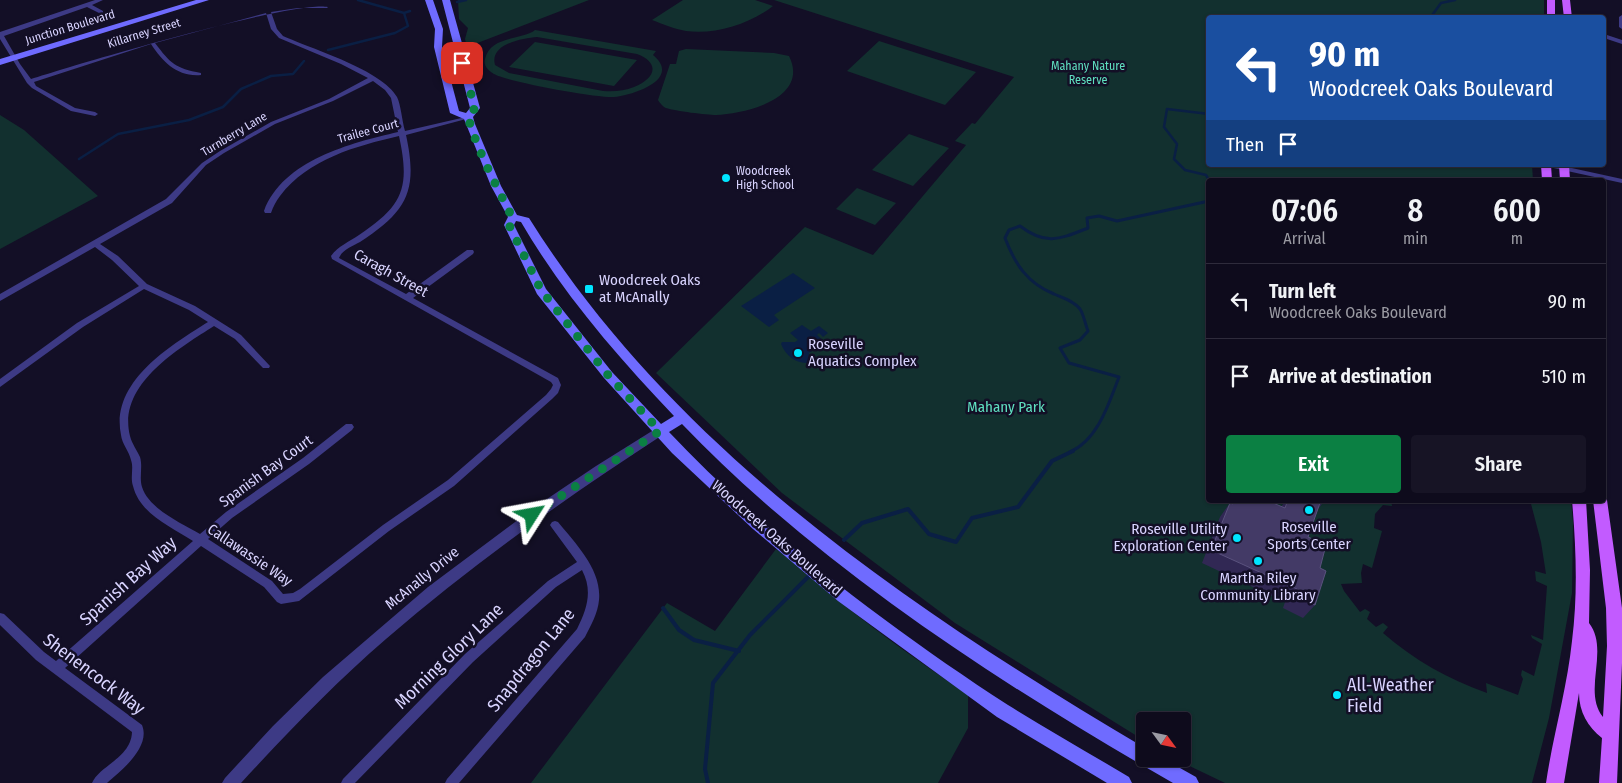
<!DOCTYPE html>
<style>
:root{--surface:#0e0b1c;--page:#171425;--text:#f1f3f6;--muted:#9b9ba3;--line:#2e2b3b;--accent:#0b8043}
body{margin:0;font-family:"Fira Sans Condensed",sans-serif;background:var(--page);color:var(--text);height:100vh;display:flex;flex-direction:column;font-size:19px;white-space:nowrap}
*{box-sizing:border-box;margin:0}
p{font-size:16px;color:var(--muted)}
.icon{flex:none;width:28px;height:28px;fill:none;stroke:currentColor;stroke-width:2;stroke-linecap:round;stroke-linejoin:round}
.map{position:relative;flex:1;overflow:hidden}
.drawer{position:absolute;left:1206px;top:178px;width:400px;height:325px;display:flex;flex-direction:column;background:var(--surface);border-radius:5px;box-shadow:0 1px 4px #0004,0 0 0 1px var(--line)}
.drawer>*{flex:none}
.guide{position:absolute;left:1206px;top:15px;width:400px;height:152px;border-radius:5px;box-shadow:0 1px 4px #0004,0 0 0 1px var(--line);background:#1a4fa0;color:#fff;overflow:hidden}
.needle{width:32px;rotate:123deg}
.fabs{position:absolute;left:1136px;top:712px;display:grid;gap:10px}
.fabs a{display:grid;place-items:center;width:55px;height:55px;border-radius:5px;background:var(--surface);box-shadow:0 1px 4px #0004,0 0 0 1px var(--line);font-size:25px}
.pin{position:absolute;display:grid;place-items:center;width:42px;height:42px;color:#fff;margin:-21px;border-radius:10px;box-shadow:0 2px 8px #0006}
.me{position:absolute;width:55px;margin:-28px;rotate:56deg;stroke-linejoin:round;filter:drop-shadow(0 0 4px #0008)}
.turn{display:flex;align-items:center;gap:18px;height:105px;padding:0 20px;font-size:22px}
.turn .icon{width:65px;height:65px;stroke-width:2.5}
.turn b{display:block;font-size:35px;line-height:42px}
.then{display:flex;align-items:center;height:48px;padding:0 20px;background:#0003;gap:10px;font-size:19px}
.eta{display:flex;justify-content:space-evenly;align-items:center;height:85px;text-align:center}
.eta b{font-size:30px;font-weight:600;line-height:35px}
.action{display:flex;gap:10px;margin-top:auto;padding:10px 20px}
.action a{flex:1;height:58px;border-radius:5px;background:var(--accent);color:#fff;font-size:20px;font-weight:600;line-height:58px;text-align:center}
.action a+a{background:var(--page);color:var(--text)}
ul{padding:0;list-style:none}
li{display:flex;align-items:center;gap:15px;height:75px;padding:0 20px;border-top:1px solid var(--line)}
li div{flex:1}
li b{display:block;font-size:19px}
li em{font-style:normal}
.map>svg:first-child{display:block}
.green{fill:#12302f;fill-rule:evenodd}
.water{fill:#0a1f44}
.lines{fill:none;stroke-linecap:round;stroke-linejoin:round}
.stream-far2{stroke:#0a1f44;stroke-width:2.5}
.stream-far1{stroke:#0a1f44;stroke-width:3}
.stream{stroke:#0a1f44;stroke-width:4}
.minor{fill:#3d3a85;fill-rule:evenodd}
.tertiary{fill:#3d3a85;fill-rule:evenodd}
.secondary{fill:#6f6bff;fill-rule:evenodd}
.primary{fill:#c25bff;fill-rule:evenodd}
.wall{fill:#312854}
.building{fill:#433a66;stroke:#5a527e}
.route{stroke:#0b8043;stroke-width:9;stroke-dasharray:0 16.2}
.poi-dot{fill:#00e5ff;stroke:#130f26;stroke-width:2}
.labels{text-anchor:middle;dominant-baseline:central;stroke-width:5;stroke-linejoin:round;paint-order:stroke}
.far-street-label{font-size:12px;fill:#d9d4ff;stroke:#130f26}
.far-park-label{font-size:12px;fill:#5fe0c0;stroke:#130f26}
.far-poi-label{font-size:12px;fill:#d9d4ff;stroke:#130f26;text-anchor:start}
.street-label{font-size:15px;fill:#d9d4ff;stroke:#130f26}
.poi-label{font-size:15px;fill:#d9d4ff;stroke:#130f26;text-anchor:start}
.park-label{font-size:15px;fill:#5fe0c0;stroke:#130f26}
.near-street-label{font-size:18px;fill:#d9d4ff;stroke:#130f26}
.near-poi-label{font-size:18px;fill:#d9d4ff;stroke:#130f26;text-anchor:start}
</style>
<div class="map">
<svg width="1622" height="783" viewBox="0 0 1622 783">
<rect width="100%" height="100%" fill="#130f26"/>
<path class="green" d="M458,0H589L467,47L465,39L468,28L459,19Z
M683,0H755L773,6C750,24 715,35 686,31C674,29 663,24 652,20Z
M774,0H1544V17L1209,18V165H1532L1533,180H1209V500H1391L1392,506L1383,505L1375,514L1374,528L1382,531L1372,568L1363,564L1361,573L1362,583L1341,584L1344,591L1360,612L1365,609L1370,612L1367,619L1376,627L1383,623L1388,627L1383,633C1414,660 1448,679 1487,693L1486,683L1518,695L1523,679L1521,675L1522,670L1534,676L1542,644L1532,638L1531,635L1543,640L1547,586L1536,581L1535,571L1546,574L1541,542L1530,500H1571L1573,523L1572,593L1549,718L1532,783H1225L1175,759H1182V721H1145V741L955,623L782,493L656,373L805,227L873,255L966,145L955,141L972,123L975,124L1014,77Z
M535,30L656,51L653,55C682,79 634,95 614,97C597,98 508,82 494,74C489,71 483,66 485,59C490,35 524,40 535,30ZM537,37L637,54C661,63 655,79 634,87C624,91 614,92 603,91L509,73L495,65C489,44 523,38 537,37Z
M879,41L976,72L945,105L847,71Z
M535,42L637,60L614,86L509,67Z
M686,49L774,53L789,56C810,98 746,114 716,115C707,115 675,111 666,108C663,107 660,103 658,100L670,64H676L679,51Z
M0,115L24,130L98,196L0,249Z
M909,134L949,148L913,186L872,170Z
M857,188L896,203L875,225L836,209Z
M776,549C801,566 822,586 844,605C884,637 926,666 968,695V728L938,783H531L667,603L715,631Z"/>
<path class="water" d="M793,273L815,288L774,315L779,320L769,327L741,306Z
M802,325L811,331L819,326L828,333L823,337L819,333L817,335L825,342L809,353L808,363C795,363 786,356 781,344L782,342H795L798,340L790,333Z"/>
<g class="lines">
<path class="stream-far2" d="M358,0L404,13
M457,2L466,0
M1430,18L1441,3L1455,0
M328,50L395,33L408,26L404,13L410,11
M1209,114L1167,109L1164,127L1177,144L1174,159L1185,170L1206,175L1209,180
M79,159L118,134L189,120L223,107L241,89L271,76L293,74L304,61"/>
<path class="stream-far1" d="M1070,452C1098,440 1109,403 1119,377L1069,363L1060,348L1080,340L1088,331C1085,324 1084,315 1080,309C1074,301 1063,298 1054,294C1027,283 1015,264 1005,238L1009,230L1020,226C1046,246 1060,239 1088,228L1087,218L1099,216L1117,221L1209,201"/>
<path class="stream" d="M844,540L862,523L908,509L929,534L956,542L972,518L1018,507L1052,461L1073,451
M663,608L679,630L694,640L739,651
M708,783L705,769L713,683L750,635L809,576"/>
<path class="minor" d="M95,0H103L92,5L103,11V13H99L87,7L4,36L20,64L31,79C77,64 293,0 328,7L327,8H298L271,12L277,29L283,36C312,49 382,70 397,97C401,105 402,121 405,131L470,116V118L406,135C418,190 408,211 360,242C353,246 342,250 339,258L406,294L467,250H473L474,252L473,254L413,298L558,378L561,385L558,393L552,399L454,486L389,531L299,601L281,604L277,602L264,587L201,546L65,668L142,725C151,747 122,770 107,783H92C100,765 131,758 132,732L36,660L0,625V613L4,614L44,652L56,661L193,541C170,526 140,514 133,486C130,477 134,468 131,460C129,451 122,444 121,435C110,382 170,346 208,322L189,310L144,289L83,327L0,387V379L77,323L139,286L112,260L95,247L0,301V294L166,199L202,163L220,151L271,122L329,99L368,78L341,64L279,38L271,29L266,13L155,43C171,64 175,68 201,73V75C177,77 163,62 151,44L34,82L36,86L75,108L95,112L98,114L95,116L71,111L32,88L27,83L0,39V32ZM373,81L385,90L391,98L398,132C351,143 283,160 264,211L265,213H271C273,207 276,201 280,196C308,159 356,146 399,136C410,187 404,205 359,235C349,242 338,246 331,256L332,259L551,382L553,385L551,389L546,395L448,480L383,525L300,589L293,593L283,594L272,581L208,539L232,518L309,464L352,430L354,427L352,424H346L303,458L226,512L200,534C181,523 149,509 142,487C139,477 143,467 140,457C137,450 132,444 130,436C117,385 178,349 214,326L235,339L263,368H269L270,366L241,335L195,306L147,284L118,256L100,244L172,203L206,165L224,153L275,124L333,101Z
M1622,15V29L1619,27V17Z
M1604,34L1622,40V44L1604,38Z
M1546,165H1558L1622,179V183L1549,167Z
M555,521L558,522C576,544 602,570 599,600C598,613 591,625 585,637L459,783H445L447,779L577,629C587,609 593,591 582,570L556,587L473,662L355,783H341L343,779L465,654L548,581L577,562L552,528L550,525L552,522Z"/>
<path class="tertiary" d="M660,426L664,428L666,431L664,434C567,497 474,563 386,639C334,684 287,733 241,783H222L225,778L273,726L323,677L428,587L538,505L596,466Z"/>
<path class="secondary" d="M196,0H209L0,65V59Z
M425,0H433L443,29L442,47L459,111L466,113L470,108L442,0H450L480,108L473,117L475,124L501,186L517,215L529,218C675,451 912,610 1145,748V759H1164L1196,777L1199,783H1173C1002,685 819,567 682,424L669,432C765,534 891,629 1008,705C1048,730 1089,753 1129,777L1132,783H1107L997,717L838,601L753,529L672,453L604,378L537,294L504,225L508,217L491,186L464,119L450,113L434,47L435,29ZM516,221L521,222C563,294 617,356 674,416L661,424L612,372L546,289L514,225Z"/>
<path class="primary" d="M1547,0H1555V18H1547Z
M1562,0H1570L1572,18H1564Z
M1541,165H1551L1552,180H1542Z
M1559,165H1569L1570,180H1560Z
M1604,495L1607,500L1622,608V663L1617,783H1599L1602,738C1588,727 1579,712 1579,693L1564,783H1546C1553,735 1567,689 1572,641C1578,594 1576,547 1572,500H1586L1590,570L1589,623C1610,650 1582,691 1603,717L1607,646L1606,608L1593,500H1604Z"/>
</g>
<path class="wall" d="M1232,500H1266L1281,507L1286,500H1325L1318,509L1308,537L1320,568L1315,605L1303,618L1283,608L1285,602L1202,563L1220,517Z"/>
<path class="building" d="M1235,500H1266L1285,508L1288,500H1297L1299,501V500H1321L1308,537L1326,545L1320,568L1326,571L1315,605L1295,596L1297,589L1211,550L1230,503L1233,504Z"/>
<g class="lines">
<path class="route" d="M462,63L475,108L468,117C478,152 496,185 512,217L509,225L541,290L608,375L660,431L532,515"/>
</g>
<g class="poi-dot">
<circle cx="726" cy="178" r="5"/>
<rect x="584" y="284" width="10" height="10" rx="2.5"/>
<circle cx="798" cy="353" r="5"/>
<circle cx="1309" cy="510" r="5"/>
<circle cx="1237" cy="538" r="5"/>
<circle cx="1258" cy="561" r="5"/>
<circle cx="1337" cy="695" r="5"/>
</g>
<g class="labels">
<g class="far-street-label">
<text transform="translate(70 27) rotate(-17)">Junction Boulevard</text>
<text transform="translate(144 33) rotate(-17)">Killarney Street</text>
<text transform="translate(368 131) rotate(-15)">Trailee Court</text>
<text transform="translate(234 134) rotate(-31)">Turnberry Lane</text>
</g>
<g class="far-park-label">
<text x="1088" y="66">Mahany Nature<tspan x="1088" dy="14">Reserve</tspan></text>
</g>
<g class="far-poi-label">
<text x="736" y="171">Woodcreek<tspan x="736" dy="14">High School</tspan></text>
</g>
<g class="street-label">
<text transform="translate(391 273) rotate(29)">Caragh Street</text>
<text transform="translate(266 471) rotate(-36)">Spanish Bay Court</text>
<text transform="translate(777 538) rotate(41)">Woodcreek Oaks Boulevard</text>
<text transform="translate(250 555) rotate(34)">Callawassie Way</text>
<text transform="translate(422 578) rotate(-39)">McAnally Drive</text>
</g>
<g class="poi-label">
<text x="599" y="280">Woodcreek Oaks<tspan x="599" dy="17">at McAnally</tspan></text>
<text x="808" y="344">Roseville<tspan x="808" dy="17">Aquatics Complex</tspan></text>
<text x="1309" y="527" text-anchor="middle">Roseville<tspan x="1309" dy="17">Sports Center</tspan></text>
<text x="1227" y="529" text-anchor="end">Roseville Utility<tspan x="1227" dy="17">Exploration Center</tspan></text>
<text x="1258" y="578" text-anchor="middle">Martha Riley<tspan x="1258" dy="17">Community Library</tspan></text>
</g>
<g class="park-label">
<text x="1006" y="407">Mahany Park</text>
</g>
<g class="near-street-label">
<text transform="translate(128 581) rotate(-42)">Spanish Bay Way</text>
<text transform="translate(449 656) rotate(-44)">Morning Glory Lane</text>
<text transform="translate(531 660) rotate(-51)">Snapdragon Lane</text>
<text transform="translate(94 674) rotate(37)">Shenencock Way</text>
</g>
<g class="near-poi-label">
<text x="1347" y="685">All-Weather<tspan x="1347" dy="21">Field</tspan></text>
</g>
</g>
</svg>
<div class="fabs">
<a><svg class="needle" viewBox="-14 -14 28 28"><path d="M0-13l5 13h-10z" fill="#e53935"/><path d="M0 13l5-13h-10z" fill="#9b9ba3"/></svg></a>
</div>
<div class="pin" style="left:462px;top:63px;background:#d93025"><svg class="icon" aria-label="arrive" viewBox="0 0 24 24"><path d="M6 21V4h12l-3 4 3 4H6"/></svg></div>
<svg class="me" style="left:532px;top:515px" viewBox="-20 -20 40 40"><path d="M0-17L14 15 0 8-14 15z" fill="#0b8043" stroke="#fff" stroke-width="4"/></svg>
<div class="guide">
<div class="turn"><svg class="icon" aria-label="left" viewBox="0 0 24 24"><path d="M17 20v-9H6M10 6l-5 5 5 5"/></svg><div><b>90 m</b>Woodcreek Oaks Boulevard</div></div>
<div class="then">Then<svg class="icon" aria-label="arrive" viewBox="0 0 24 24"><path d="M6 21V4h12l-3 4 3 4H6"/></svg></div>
</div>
<section class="drawer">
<div class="eta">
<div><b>07:06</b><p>Arrival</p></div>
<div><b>8</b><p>min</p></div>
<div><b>600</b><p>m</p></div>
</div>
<ul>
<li><svg class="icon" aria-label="left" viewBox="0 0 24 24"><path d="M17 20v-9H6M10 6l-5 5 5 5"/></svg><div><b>Turn left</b><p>Woodcreek Oaks Boulevard</p></div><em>90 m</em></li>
<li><svg class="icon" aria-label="arrive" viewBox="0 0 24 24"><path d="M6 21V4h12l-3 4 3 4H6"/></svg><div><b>Arrive at destination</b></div><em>510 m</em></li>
</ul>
<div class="action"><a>Exit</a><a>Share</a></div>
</section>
</div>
